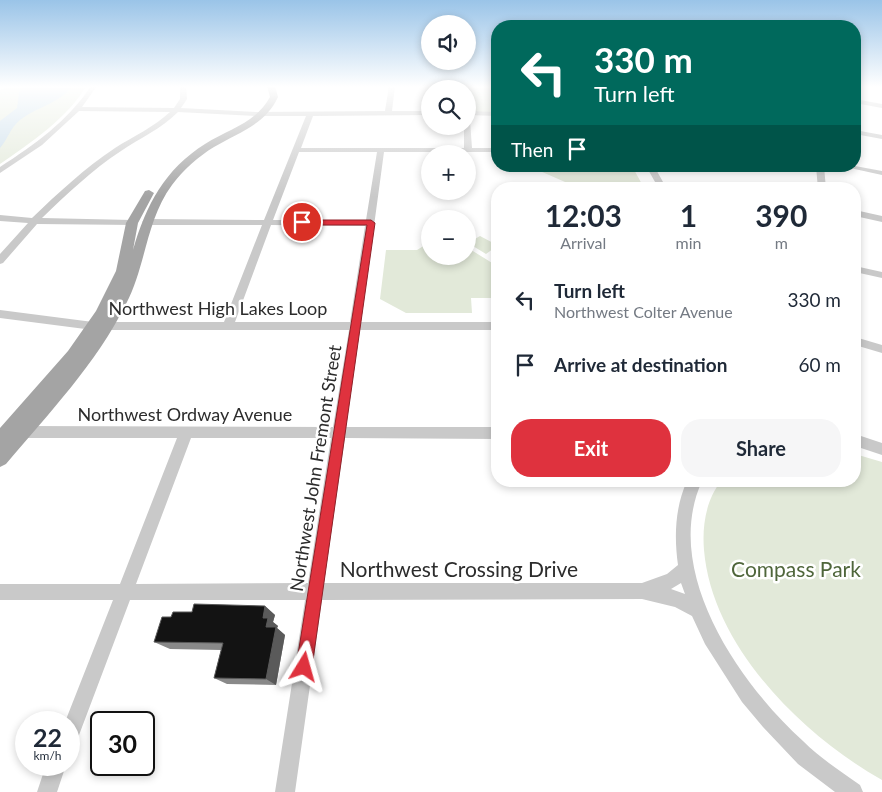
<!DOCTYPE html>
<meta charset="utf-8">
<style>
:root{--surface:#fff;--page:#f6f6f7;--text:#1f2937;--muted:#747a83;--accent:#df323e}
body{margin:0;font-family:Lato,sans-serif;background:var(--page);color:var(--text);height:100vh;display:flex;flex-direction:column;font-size:19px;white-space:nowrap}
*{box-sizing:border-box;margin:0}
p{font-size:16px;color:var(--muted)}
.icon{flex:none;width:28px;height:28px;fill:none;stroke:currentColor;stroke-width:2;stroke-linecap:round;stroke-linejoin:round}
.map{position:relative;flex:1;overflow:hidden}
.side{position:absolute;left:491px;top:182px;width:370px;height:305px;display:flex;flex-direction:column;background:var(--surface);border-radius:20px;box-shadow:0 2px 8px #0003}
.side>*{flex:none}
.guide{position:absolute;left:491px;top:20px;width:370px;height:152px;border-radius:20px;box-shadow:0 2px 8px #0003;background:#00695c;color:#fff;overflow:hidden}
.fabs{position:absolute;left:421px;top:15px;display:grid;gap:10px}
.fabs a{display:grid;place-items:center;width:55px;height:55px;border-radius:50%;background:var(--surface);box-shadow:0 2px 8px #0003;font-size:25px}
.speed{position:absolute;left:15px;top:711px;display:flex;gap:10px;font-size:25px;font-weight:700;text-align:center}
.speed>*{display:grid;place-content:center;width:65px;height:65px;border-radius:50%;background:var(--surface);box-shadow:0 2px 8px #0003;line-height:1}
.speed small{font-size:12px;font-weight:400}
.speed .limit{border:2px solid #111;border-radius:8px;background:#fff;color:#111}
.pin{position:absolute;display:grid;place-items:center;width:42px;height:42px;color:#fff;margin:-21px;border:2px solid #fff;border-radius:50%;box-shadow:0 1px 5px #0007}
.me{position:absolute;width:55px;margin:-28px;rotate:8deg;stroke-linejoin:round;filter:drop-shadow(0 0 4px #0008)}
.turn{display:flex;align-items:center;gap:18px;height:105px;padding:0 20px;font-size:22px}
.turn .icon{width:65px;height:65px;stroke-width:2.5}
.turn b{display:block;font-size:35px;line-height:42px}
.then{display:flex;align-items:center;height:48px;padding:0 20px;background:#0003;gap:10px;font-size:19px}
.eta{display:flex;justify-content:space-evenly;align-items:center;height:85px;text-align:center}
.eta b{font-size:30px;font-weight:700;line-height:35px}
.primary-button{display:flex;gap:10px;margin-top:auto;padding:10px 20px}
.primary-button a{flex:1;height:58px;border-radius:20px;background:var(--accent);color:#fff;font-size:20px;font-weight:700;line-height:58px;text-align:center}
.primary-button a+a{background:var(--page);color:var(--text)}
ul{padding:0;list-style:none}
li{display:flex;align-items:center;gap:15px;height:65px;padding:0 20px}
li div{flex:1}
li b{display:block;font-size:19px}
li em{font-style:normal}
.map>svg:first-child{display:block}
.green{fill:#e2e9d9}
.water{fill:#c6dbe9}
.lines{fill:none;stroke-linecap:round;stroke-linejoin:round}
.minor{fill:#c9c9c9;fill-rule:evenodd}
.major{fill:#a4a4a4;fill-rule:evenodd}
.wall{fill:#898989}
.shaded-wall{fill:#5a5a5a}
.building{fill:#131313;stroke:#5a5a5a}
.route{fill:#df323e;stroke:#912028}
.labels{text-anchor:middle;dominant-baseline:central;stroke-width:5;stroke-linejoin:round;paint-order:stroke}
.street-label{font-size:18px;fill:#2c2c2c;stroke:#fff}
.near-street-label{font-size:21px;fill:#2c2c2c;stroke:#fff}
.near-park-label{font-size:21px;fill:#4f663b;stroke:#fff}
</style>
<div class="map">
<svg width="882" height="792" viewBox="0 0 882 792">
<rect width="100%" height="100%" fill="#fff"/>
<path class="green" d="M12,86H86C69,117 29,144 0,164V90Z
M463,86H497V114L468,113V89H463Z
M545,166H632L643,186L634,189H581L540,171Z
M480,236L497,245V246L486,254L468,243Z
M430,242V256H468V248L497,266V298H471L472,313H406L380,299L386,250H417Z
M855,454L882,462V780C802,735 712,646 704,550C702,526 706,500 721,481H855Z"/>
<path class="water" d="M24,86L71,88C57,104 37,107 20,120C10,128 8,139 0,148V121L17,108L19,92Z"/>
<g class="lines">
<path class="minor" d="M91,86H97L82,107L174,108L180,99V86H186L187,99L181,108L256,112L385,111L389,86H395L392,111H430V115L313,116L301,148H464V126H468V119L470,120L472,148H498V152H384L361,322H498V330H360L346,427H498V439L345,438L324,583H642L667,574L678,565C674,537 675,507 687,481H702C661,571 739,683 803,741C820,758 840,771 860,785L863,792H835L798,764L763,727L742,702L705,644L692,616L675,607L642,599L322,600L295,792H275L305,600H130L76,743L69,746V722H65L113,600H0V584H120L177,438H22L17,436L15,432L17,428L22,426L333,427L349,330H93L0,318V310L93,322H224L262,225H146L142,222L146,219L264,220L306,116H256L178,112C161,129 140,138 121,151C92,170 67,194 42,218L132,220L135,221V225L37,224L3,263L0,264V254L28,223L0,221V215L32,218C58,193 85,168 115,148C134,136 154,127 170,112L79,111L42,145L0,173V167C34,145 68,121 91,86ZM299,152H377L366,220H273ZM271,225L365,226L350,322H235ZM191,438H331L308,583L136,584ZM681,583L685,594L671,589Z
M460,86H466V89H460Z
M855,99L882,104V108L855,103Z
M468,111L498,112V116L468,115Z
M855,130L882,135V139L855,134Z
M646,166H654L667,189H659Z
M816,166H824L826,189H818Z
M841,166H855L882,171V175Z
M855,210L882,216V222L855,216Z
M855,266L882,272V278L855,272Z
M855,337L882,345V353L855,345Z
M855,434L882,443V455L855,446Z
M46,765H66L57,792H37Z"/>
<path class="major" d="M267,86H275L278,97C265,125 239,132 214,147C199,156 183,170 172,185C146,220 146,266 126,304C96,364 49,413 6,464L0,467V428L68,351L96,311L116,271L126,223L145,191L149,190L154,193L138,223L133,250C146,205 165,169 205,144C229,129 256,123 270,97Z"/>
</g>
<path class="wall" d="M265,606L275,615L273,622L278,626L277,628L285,635L276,685L227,684L214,678L221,650L170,649L154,642L171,617L192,612Z"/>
<path class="shaded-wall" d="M265,606L275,615L273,622L278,626L277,628L285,635L276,685L266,679V627L263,618Z"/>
<path class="building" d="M194,604L265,606L263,618H268L266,627H276L266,679L214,678L223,643L154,642L162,617H171L173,612H192Z"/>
<linearGradient id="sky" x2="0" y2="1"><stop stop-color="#9ac4e8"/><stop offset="0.44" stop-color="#fff"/><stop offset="1" stop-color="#fff" stop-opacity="0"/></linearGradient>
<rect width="882" height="197" fill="url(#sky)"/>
<path class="route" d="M371,220L375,223L312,667L310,673L304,675L298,673L296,667L367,225H302L298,222L302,220Z"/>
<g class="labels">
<g class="street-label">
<text x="218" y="308">Northwest High Lakes Loop</text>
<text x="185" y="414">Northwest Ordway Avenue</text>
<text transform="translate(315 468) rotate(-81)">Northwest John Fremont Street</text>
</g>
<g class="near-street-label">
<text x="459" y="568">Northwest Crossing Drive</text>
</g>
<g class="near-park-label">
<text x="796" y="568">Compass Park</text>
</g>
</g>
</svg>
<div class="fabs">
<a><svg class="icon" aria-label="sound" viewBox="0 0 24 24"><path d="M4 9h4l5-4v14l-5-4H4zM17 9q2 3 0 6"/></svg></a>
<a><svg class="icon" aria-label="search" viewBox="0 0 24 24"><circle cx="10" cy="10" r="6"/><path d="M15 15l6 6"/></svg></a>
<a>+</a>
<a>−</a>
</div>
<div class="speed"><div>22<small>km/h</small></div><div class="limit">30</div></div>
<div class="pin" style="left:302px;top:222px;background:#d93025"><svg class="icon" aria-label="arrive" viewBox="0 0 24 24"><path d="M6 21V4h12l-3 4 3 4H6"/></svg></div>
<svg class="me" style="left:304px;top:667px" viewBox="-20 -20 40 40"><path d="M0-17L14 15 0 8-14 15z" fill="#df323e" stroke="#fff" stroke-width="4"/></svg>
<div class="guide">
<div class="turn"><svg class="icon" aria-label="left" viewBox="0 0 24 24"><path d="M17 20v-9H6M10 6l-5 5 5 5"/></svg><div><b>330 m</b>Turn left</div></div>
<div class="then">Then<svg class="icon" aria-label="arrive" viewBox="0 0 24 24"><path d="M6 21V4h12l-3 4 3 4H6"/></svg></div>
</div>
<section class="side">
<div class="eta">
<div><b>12:03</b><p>Arrival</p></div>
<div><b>1</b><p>min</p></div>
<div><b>390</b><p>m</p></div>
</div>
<ul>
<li><svg class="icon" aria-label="left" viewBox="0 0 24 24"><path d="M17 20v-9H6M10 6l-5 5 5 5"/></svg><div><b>Turn left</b><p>Northwest Colter Avenue</p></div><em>330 m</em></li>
<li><svg class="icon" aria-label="arrive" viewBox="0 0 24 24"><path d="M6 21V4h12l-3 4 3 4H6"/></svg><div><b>Arrive at destination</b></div><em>60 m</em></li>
</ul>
<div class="primary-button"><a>Exit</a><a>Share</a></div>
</section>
</div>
